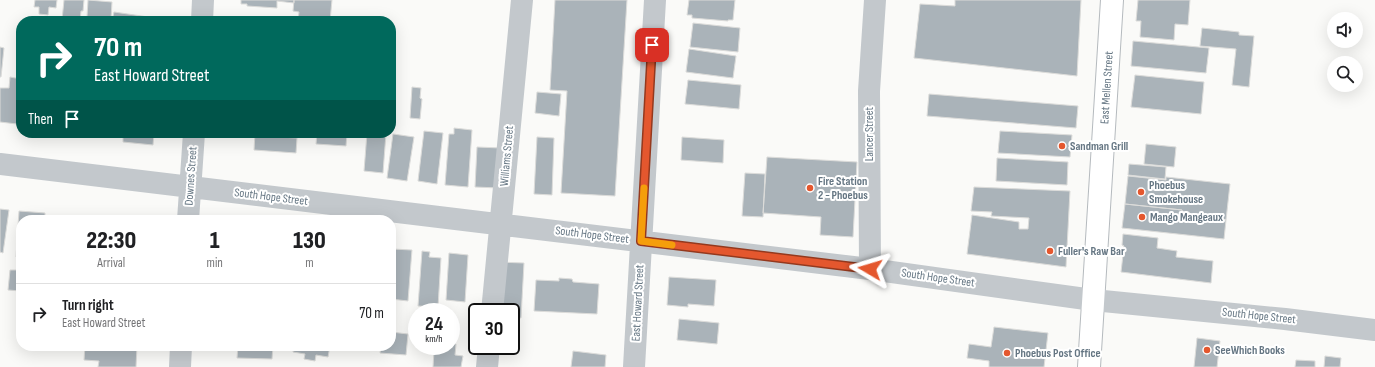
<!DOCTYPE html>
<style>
:root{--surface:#fff;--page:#f2f2f2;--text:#202124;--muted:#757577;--line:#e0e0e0}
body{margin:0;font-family:"Sofia Sans Condensed",sans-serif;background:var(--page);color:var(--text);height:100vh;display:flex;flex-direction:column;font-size:15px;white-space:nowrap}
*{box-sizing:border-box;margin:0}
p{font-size:13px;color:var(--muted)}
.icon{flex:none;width:22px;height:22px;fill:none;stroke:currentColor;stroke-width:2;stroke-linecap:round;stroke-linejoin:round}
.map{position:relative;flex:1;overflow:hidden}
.side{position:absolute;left:16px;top:215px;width:380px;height:136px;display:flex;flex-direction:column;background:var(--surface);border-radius:16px;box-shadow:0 4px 16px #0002}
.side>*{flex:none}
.guide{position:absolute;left:16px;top:16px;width:380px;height:122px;border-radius:16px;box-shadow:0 4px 16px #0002;background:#00695c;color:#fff;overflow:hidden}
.fabs{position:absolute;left:1327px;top:12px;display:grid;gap:8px}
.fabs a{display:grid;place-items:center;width:36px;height:36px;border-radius:50%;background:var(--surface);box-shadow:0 4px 16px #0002;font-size:20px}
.speed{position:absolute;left:408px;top:303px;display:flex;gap:8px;font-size:20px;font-weight:700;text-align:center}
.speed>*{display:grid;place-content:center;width:52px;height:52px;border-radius:50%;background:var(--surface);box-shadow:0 4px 16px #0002;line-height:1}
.speed small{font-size:10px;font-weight:400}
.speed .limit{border:2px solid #111;border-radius:6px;background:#fff;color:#111}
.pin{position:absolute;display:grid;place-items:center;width:34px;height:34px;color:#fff;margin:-17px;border-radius:8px;box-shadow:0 2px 6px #0006}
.me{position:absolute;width:44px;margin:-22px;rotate:277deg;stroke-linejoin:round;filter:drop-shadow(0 0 3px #0008)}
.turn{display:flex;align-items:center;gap:14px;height:84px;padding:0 12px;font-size:18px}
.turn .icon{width:52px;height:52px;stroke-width:2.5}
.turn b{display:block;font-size:28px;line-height:34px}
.then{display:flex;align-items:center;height:38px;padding:0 12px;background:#0003;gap:8px;font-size:15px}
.eta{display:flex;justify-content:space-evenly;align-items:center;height:68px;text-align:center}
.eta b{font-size:24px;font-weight:800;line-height:28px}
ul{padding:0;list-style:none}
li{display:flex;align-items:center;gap:12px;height:60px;padding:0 12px;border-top:1px solid var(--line)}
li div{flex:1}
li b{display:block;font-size:15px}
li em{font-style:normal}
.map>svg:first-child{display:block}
.building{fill:#aab3b9;stroke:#dcdcda}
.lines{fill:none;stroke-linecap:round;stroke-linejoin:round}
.major-casing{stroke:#b5babe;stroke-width:24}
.minor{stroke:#c3c8cc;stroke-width:22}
.major{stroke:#fff;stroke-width:22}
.route-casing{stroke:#94391e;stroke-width:10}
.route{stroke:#e4572e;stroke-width:7}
.slow{stroke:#f59e0b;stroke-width:7}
.poi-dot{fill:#e4572e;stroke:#fff;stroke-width:1.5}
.labels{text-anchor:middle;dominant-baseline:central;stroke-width:4;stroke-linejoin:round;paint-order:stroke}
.street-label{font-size:12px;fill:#657683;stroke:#fff}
.poi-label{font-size:12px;font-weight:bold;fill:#657683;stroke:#fff;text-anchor:start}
</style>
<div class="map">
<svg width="1375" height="367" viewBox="0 0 1375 367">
<rect width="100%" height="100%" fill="#fafaf8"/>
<path class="building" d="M35,0H57L56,8L49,7L48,15L39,14V7H34Z
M64,0H84L83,11H81L80,21L62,20Z
M88,0L112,2L111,19L87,17Z
M241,0H294V3L277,1V8L247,6V4H241Z
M294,0H332L330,21H298L299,12L293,11Z
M555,0H627L615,196L561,193L567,91L550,90Z
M689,0H735L733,20H728V21L692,18V15H687Z
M955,0H1081L1077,76L914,58L920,4L955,6Z
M1138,0H1190L1188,25L1175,24L1174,40L1140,37L1141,21H1136Z
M114,12L162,19L161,21H112Z
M693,23L740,28L738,52L690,47Z
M1202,28L1239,32V35L1254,36L1249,87L1232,85L1236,49L1200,46Z
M1133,41L1209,48L1206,73L1131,66Z
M0,47L4,48L1,77H0Z
M689,49L736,56L733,78L686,72Z
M1135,75L1204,82L1201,114L1131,107Z
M10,77L21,79V98H20L17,124L0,122V88H9Z
M688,80L741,85L739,109L685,104Z
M412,87L421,88L420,98L422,99L420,119L410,118Z
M537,92L561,94L559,116L535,113Z
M929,94L1078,106L1076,128L927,116Z
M454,128L472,130L468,187L445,185L449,134H454Z
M424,131L443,133L437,184L418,181Z
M1000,131L1072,135L1070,157L998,153Z
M123,133H154L153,145L123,142Z
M255,133H279V137L297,138L296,153L254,150Z
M317,133H347L346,146L316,144Z
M367,133H386L383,173L364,171Z
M393,134L414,137L407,181L387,178Z
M537,137L554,138L552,195L534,194Z
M682,137L724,140L723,163L681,160Z
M1146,144L1176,147L1174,167L1144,164Z
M477,147L501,148L499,188L475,187Z
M767,157L857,162L853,237L820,235L821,217L763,213Z
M997,158L1068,162L1067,185L996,181Z
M1129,164L1166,167L1165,179L1128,175Z
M745,173L765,174L763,217L742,216Z
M1128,176L1166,180V177L1230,184L1226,220L1190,216V213L1182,212V210L1125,204Z
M974,187L1070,191L1066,267L967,254L972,215L1019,222V229H1028L1029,218L991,216L992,212L971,211Z
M1125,204L1182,210V212L1190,213V216L1226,220L1224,239L1122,228Z
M0,209L9,210L3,253L0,252Z
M19,211L45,213V220H21V257H16Z
M1123,234L1158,238L1157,248L1177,251L1176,257L1213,261L1211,283L1121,272L1124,246L1122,245Z
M392,249L412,250L408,301L391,299Z
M422,251L430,252L429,257L441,258L438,307L418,306Z
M449,253L468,255L465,302L446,300Z
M498,262L524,263L521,318H511V312H501Z
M10,270H21V291L8,290Z
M669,277L716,280L714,306L688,304V307L667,305Z
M559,278L572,279L573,282L599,284L597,314L534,311L536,280L559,281Z
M679,319L719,323L717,344L677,340Z
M994,327L1048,333L1044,367H989V361L967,358L969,344L991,347Z
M391,332L408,334L406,355L380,353L381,346H391Z
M1197,338L1220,341L1217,367H1194Z
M451,343L456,344L455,355L463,356L461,367H433L434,351L439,352V346H451Z
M85,346H137L136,367H98L99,361L84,360Z
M238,346H273L272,359L237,358Z
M294,346H330L328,357L316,355L315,361L304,359L305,354L293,352Z
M573,351L606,355L605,367H571Z
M1325,356L1341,358L1340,367H1324Z
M1296,360L1315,361V367H1295Z"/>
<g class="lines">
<defs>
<g id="major">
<path id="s1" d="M1089,367L1112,0"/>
</g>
</defs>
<use href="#major" class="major-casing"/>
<path class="minor" d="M202,21L203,0
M0,164L870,269L1093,300L1285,319L1375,330
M188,220L194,133
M870,269L869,91L875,0
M492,312L522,0
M180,367L181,346
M487,367L489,346
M634,367L655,0"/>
<use href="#major" class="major"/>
</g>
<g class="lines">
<defs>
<path id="route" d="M652,45L641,241L870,269"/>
</defs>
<use href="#route" class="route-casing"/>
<use href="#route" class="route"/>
<path class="slow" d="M644,188L641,241L672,245"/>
</g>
<g class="poi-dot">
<circle cx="1062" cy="146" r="4"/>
<circle cx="810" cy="188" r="4"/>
<circle cx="1141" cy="192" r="4"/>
<circle cx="1142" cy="217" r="4"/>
<circle cx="1050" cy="251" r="4"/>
<circle cx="1207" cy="350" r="4"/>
<circle cx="1007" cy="353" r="4"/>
</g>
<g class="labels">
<g class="street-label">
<text stroke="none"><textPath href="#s1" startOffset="280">East Mellen Street</textPath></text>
<text transform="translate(869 134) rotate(-90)">Lancer Street</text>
<text transform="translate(507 156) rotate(-85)">Williams Street</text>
<text transform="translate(191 176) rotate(-86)">Downes Street</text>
<text transform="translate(271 197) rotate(7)">South Hope Street</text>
<text transform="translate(592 235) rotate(7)">South Hope Street</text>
<text transform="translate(938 278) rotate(8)">South Hope Street</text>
<text transform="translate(638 303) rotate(-87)">East Howard Street</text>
<text transform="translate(1259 316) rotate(6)">South Hope Street</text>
</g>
<g class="poi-label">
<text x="1070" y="146">Sandman Grill</text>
<text x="818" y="181">Fire Station<tspan x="818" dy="14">2 - Phoebus</tspan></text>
<text x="1149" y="185">Phoebus<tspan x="1149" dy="14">Smokehouse</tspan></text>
<text x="1150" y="217">Mango Mangeaux</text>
<text x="1058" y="251">Fuller's Raw Bar</text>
<text x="1215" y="350">SeeWhich Books</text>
<text x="1015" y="353">Phoebus Post Office</text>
</g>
</g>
</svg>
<div class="fabs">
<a><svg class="icon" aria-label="sound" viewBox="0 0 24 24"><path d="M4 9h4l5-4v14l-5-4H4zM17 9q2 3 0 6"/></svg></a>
<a><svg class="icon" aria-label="search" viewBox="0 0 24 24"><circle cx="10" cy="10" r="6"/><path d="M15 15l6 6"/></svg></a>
</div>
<div class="speed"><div>24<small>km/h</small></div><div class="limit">30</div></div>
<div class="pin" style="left:652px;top:45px;background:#d93025"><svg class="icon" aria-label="arrive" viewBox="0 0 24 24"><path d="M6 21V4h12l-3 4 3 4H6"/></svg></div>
<svg class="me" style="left:870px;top:269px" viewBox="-20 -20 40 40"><path d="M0-17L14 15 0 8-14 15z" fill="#e4572e" stroke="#fff" stroke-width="4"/></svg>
<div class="guide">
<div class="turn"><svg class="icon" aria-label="right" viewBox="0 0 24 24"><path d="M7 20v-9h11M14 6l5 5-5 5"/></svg><div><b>70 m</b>East Howard Street</div></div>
<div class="then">Then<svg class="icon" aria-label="arrive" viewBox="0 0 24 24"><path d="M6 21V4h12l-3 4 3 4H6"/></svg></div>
</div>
<section class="side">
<div class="eta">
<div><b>22:30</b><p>Arrival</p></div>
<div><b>1</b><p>min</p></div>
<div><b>130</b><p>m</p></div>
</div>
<ul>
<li><svg class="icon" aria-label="right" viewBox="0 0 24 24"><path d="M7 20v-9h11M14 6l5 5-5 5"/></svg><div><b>Turn right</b><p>East Howard Street</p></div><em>70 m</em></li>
</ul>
</section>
</div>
